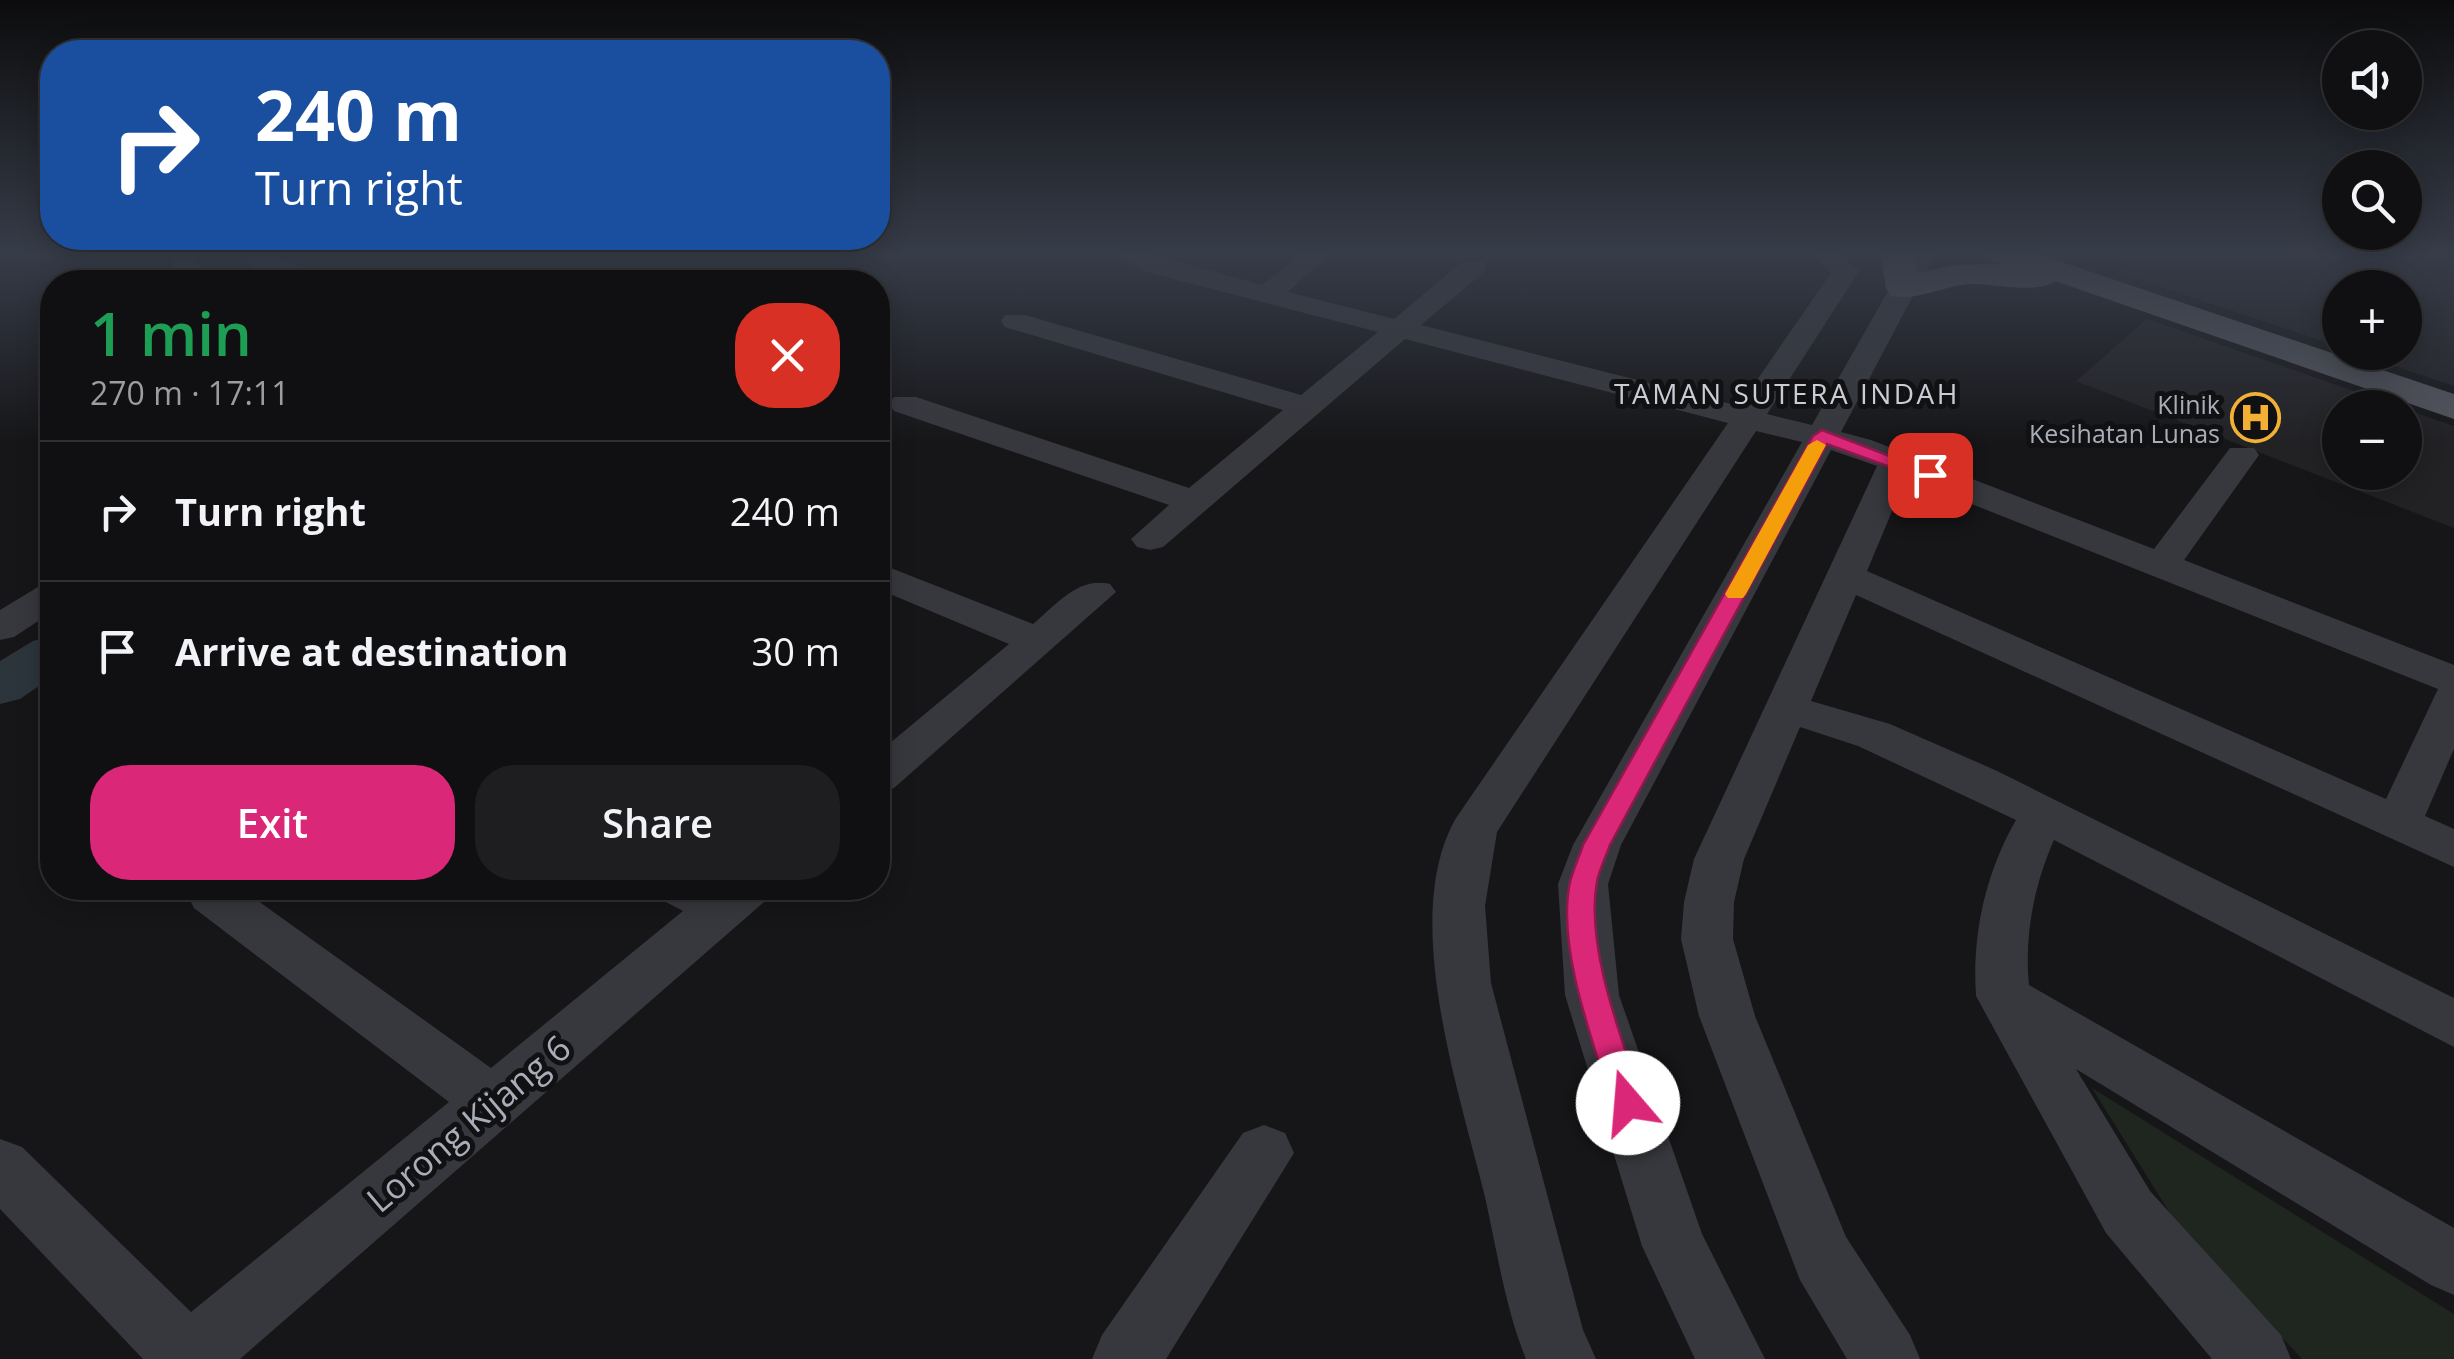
<!DOCTYPE html>
<meta charset="utf-8">
<style>
:root{--surface:#101012;--page:#1e1e20;--text:#f1f3f6;--muted:#9c9d9f;--line:#303032;--accent:#db2777}
body{margin:0;font-family:"Open Sans",sans-serif;background:var(--page);color:var(--text);height:100vh;display:flex;flex-direction:column;font-size:38px;white-space:nowrap}
*{box-sizing:border-box;margin:0}
p{font-size:32px;color:var(--muted)}
.icon{flex:none;width:55px;height:55px;fill:none;stroke:currentColor;stroke-width:2;stroke-linecap:round;stroke-linejoin:round}
.map{position:relative;flex:1;overflow:hidden}
.drawer{position:absolute;left:40px;top:270px;width:850px;height:630px;display:flex;flex-direction:column;background:var(--surface);border-radius:40px;box-shadow:0 5px 25px #0003,0 0 0 2px var(--line)}
.drawer>*{flex:none}
.hud{position:absolute;left:40px;top:40px;width:850px;height:210px;border-radius:40px;box-shadow:0 5px 25px #0003,0 0 0 2px var(--line);background:#1a4fa0;color:#fff;overflow:hidden}
.buttons{position:absolute;left:2322px;top:30px;display:grid;gap:20px}
.buttons a{display:grid;place-items:center;width:100px;height:100px;border-radius:50%;background:var(--surface);box-shadow:0 5px 25px #0003,0 0 0 2px var(--line);font-size:50px}
.pin{position:absolute;display:grid;place-items:center;width:85px;height:85px;color:#fff;margin:-42px;border-radius:20px;box-shadow:0 5px 15px #0006}
.me{position:absolute;width:110px;margin:-55px;rotate:342deg;stroke-linejoin:round;filter:drop-shadow(0 0 8px #0008)}
.turn{display:flex;align-items:center;gap:35px;height:210px;padding:0 50px;font-size:45px}
.turn .icon{width:130px;height:130px;stroke-width:2.5}
.turn b{display:block;font-size:70px;line-height:85px}
.round{display:grid;place-items:center;flex:none;width:105px;height:105px;border-radius:40px;background:var(--page)}
.overview{display:flex;align-items:center;justify-content:space-between;height:170px;padding:0 50px}
h1{font-size:60px;font-weight:600;line-height:75px;color:#1e9e55}
.cta{display:flex;gap:20px;margin-top:auto;padding:20px 50px}
.cta a{flex:1;height:115px;border-radius:40px;background:var(--accent);color:#fff;font-size:40px;font-weight:600;line-height:115px;text-align:center}
.cta a+a{background:var(--page);color:var(--text)}
ul{padding:0;list-style:none}
li{display:flex;align-items:center;gap:30px;height:140px;padding:0 50px;border-top:2px solid var(--line)}
li div{flex:1}
li b{display:block;font-size:38px}
li em{font-style:normal}
.map>svg:first-child{display:block}
.built{fill:#222225}
.green{fill:#1e261f}
.lines{fill:none;stroke-linecap:round;stroke-linejoin:round}
.river{fill:#2c353c;fill-rule:evenodd}
.minor{fill:#37383d;fill-rule:evenodd}
.major{fill:#53555c;fill-rule:evenodd}
.route{fill:#db2777;stroke:#8e194d;stroke-width:2.5}
.slow{fill:#f59e0b}
.labels{text-anchor:middle;dominant-baseline:central;stroke-width:10;stroke-linejoin:round;paint-order:stroke}
.far-poi-label{font-size:25px;fill:#a8adb8;stroke:#111113;text-anchor:end}
.far-neighbourhood-label{font-size:28px;letter-spacing:2.5px;fill:#c9ccd4;stroke:#111113}
.near-street-label{font-size:35px;fill:#a8adb8;stroke:#111113}
</style>
<div class="map">
<svg width="2454" height="1359" viewBox="0 0 2454 1359">
<rect width="100%" height="100%" fill="#161618"/>
<path class="built" d="M2124,254H2454V386L2356,353L2405,352V288H2340V347L2121,273Z
M2147,319L2400,407L2340,408V472H2405V409L2454,426V528L2076,381Z"/>
<path class="green" d="M2092,1088L2454,1314V1359H2302L2178,1226Z"/>
<g class="lines">
<path class="river" d="M235,254H277L294,264L337,274L342,282L270,279Z
M52,636V677L20,699L0,704V661L33,641Z"/>
<path class="minor" d="M168,254H194L205,282H179Z
M1116,254H1150L1262,285L1301,254H1330L1288,292L1394,319L1463,261H1483L1486,267L1483,273L1421,325L1739,406L1831,273L1812,255L1840,254L1859,271L1767,414L1812,425L1909,254H1935L1841,432L1871,440L2154,549L2230,448H2254L2259,455L2184,560L2454,665V749L2425,816L2454,829V867L1856,595L1811,701L1890,724L1995,770L2454,998V1047L2054,840C2034,885 2024,936 2029,985L2454,1228V1295L2431,1285L2076,1069L2150,1191L2281,1335L2291,1359H2212L2106,1233L1976,996C1972,935 1985,874 2016,820L1858,746L1800,727L1744,859L1734,902L1733,939L1755,1016L1846,1237L1910,1335L1920,1359H1847L1800,1280L1699,1016L1681,939L1684,902L1694,859L1877,466L1831,450L1621,845L1608,884L1619,995L1702,1234L1765,1359H1695L1642,1246L1565,995L1558,884L1573,845L1802,442L1756,431L1497,832L1485,906L1491,983L1583,1330L1596,1359H1526C1505,1308 1497,1250 1485,1197C1460,1093 1399,917 1456,818L1728,423L1405,339L1163,547L1150,550L1137,547L1131,539L1169,505L894,411L889,404L894,397H916L1189,488L1283,410L1005,327L1001,321L1005,315H1025L1301,395L1378,332L1143,271ZM1906,478L2438,689L2386,799L1867,571Z
M878,563L1033,624C1056,605 1078,576 1110,584L1116,592L894,788L878,793V753L1009,644L878,589Z
M52,583V612L14,637L0,640V610L38,587Z
M190,888H240L491,1068L683,911L666,902L659,888H771L764,902L240,1359H143L0,1209V1139L22,1147L191,1312L449,1102L194,908L187,894Z
M1264,1125L1285,1133L1294,1153L1166,1359H1092L1102,1335L1243,1133Z"/>
<path class="major" d="M1881,254H1913L1917,273L1954,265L2003,264L1992,261L1988,254H2038L2454,394V419L2055,281C2035,295 1994,283 1969,284C1943,286 1915,302 1891,296L1886,289Z"/>
</g>
<linearGradient id="sky" x2="0" y2="1"><stop stop-color="#0c0c0d"/><stop offset="0.57" stop-color="#363c48"/><stop offset="1" stop-color="#363c48" stop-opacity="0"/></linearGradient>
<rect width="2454" height="444" fill="url(#sky)"/>
<path class="route" d="M1822,430L1939,475L1936,479H1923L1827,444L1610,845C1606,857 1599,870 1597,882C1585,947 1623,1042 1643,1103L1639,1113L1628,1117L1616,1113L1612,1103C1593,1042 1556,946 1570,882C1573,870 1579,857 1583,845L1813,436Z"/>
<path class="slow" d="M1817,440L1826,445L1746,594L1743,598H1728L1725,594L1808,445Z"/>
<defs>
<symbol id="hospital-ring" viewBox="-11 -11 22 22"><circle r="9.5" fill="#111113" stroke="#f2b134" stroke-width="1.5"/><path d="M-5-5h3v3.5h4V-5h3V5h-3V1.5h-4V5h-3Z" fill="#f2b134"/></symbol>
</defs>
<g fill-rule="evenodd">
<use href="#hospital-ring" x="2228" y="390" width="55" height="55"/>
</g>
<g class="labels">
<g class="far-poi-label">
<text x="2220" y="404">Klinik<tspan x="2220" dy="29">Kesihatan Lunas</tspan></text>
</g>
<g class="far-neighbourhood-label">
<text x="1787" y="393">TAMAN SUTERA INDAH</text>
</g>
<g class="near-street-label">
<text transform="translate(468 1123) rotate(-40)">Lorong Kijang 6</text>
</g>
</g>
</svg>
<div class="buttons">
<a><svg class="icon" aria-label="sound" viewBox="0 0 24 24"><path d="M4 9h4l5-4v14l-5-4H4zM17 9q2 3 0 6"/></svg></a>
<a><svg class="icon" aria-label="search" viewBox="0 0 24 24"><circle cx="10" cy="10" r="6"/><path d="M15 15l6 6"/></svg></a>
<a>+</a>
<a>−</a>
</div>
<div class="pin" style="left:1930px;top:475px;background:#d93025"><svg class="icon" aria-label="arrive" viewBox="0 0 24 24"><path d="M6 21V4h12l-3 4 3 4H6"/></svg></div>
<svg class="me" style="left:1628px;top:1103px" viewBox="-20 -20 40 40"><circle r="19" fill="#fff"/><path d="M0-13L10 11 0 6-10 11z" fill="#db2777"/></svg>
<div class="hud">
<div class="turn"><svg class="icon" aria-label="right" viewBox="0 0 24 24"><path d="M7 20v-9h11M14 6l5 5-5 5"/></svg><div><b>240 m</b>Turn right</div></div>
</div>
<section class="drawer">
<div class="overview"><div><h1>1 min</h1><p>270 m · 17:11</p></div><a class="round" style="background:#d93025;color:#fff"><svg class="icon" aria-label="close" viewBox="0 0 24 24"><path d="M6 6l12 12M18 6L6 18"/></svg></a></div>
<ul>
<li><svg class="icon" aria-label="right" viewBox="0 0 24 24"><path d="M7 20v-9h11M14 6l5 5-5 5"/></svg><div><b>Turn right</b></div><em>240 m</em></li>
<li><svg class="icon" aria-label="arrive" viewBox="0 0 24 24"><path d="M6 21V4h12l-3 4 3 4H6"/></svg><div><b>Arrive at destination</b></div><em>30 m</em></li>
</ul>
<div class="cta"><a>Exit</a><a>Share</a></div>
</section>
</div>
